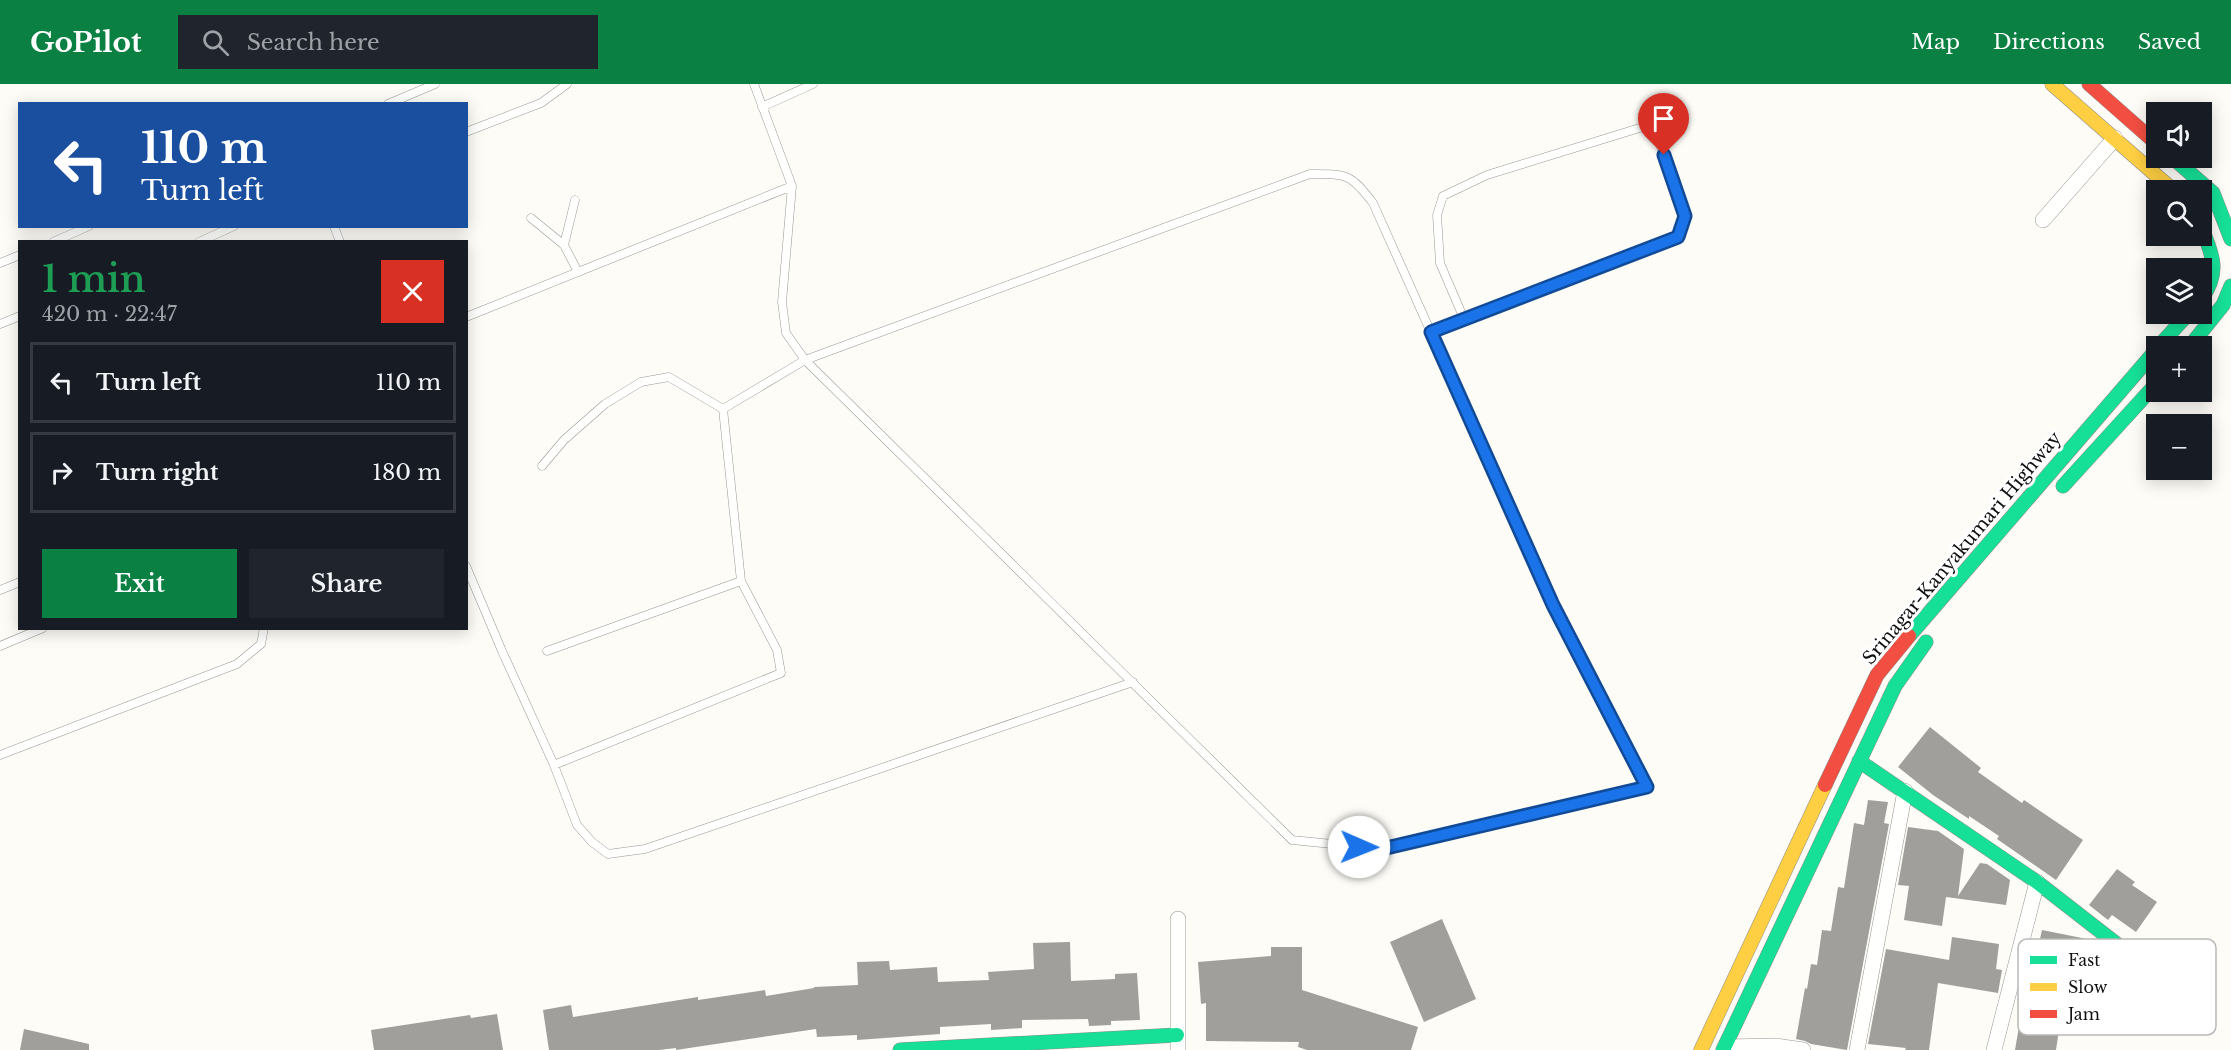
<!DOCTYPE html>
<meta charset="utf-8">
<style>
:root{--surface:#171b24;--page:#20242c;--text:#f1f3f6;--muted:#9ea1a6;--line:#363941;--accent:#0b8043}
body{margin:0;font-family:"Libre Baskerville",serif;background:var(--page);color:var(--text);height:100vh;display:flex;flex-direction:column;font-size:22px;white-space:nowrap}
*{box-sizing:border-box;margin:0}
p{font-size:20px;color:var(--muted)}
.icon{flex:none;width:33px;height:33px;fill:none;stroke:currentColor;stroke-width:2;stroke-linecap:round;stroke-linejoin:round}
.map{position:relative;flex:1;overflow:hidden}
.side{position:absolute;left:18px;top:156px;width:450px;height:390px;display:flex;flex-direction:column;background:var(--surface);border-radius:0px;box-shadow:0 3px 15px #0003}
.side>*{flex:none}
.top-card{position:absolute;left:18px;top:18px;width:450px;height:126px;border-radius:0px;box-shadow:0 3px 15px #0003;background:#1a4fa0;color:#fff;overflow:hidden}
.tools{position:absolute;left:2146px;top:18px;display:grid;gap:12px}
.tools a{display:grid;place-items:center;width:66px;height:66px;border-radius:0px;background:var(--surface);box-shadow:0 3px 15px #0003;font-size:30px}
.pin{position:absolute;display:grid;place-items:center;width:51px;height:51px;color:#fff;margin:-62px -26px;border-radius:50% 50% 50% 0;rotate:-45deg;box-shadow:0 0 6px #0007}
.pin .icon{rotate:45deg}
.me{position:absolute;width:66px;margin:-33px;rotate:91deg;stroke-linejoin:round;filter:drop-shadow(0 0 4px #0008)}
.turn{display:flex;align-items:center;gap:21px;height:126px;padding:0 24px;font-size:27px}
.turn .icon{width:78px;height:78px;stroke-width:2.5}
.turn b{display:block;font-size:42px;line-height:51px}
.round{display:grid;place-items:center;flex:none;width:63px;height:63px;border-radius:0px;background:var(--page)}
.headline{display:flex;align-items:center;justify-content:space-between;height:102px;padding:0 24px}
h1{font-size:36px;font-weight:600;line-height:45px;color:#1e9e55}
.primary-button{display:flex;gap:12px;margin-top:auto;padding:12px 24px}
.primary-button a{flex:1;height:69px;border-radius:0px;background:var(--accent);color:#fff;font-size:24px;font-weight:600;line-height:69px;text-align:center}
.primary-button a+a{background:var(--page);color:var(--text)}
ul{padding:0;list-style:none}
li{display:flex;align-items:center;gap:18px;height:81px;margin:0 12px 9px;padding:0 12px;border:3px solid var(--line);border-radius:0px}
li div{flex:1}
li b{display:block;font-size:22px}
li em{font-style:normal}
header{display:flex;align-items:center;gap:36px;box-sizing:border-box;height:84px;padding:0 30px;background:var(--accent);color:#fff}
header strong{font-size:28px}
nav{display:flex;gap:33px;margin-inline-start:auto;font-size:21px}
.search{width:420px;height:54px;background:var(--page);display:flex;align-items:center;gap:15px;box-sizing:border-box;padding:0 21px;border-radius:0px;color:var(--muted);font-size:22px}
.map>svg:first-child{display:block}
.building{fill:#a19f9c}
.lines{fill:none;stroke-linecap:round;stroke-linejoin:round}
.lane-casing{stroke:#979795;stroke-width:9}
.street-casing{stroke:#979795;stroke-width:16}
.fast-casing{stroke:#8e8d8b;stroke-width:15}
.slow-casing{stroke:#8e8d8b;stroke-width:15}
.jam-casing{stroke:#8e8d8b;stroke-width:15}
.lane{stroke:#fffffe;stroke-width:8}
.street{stroke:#fffffe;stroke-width:15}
.fast{stroke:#16e098;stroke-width:14}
.slow{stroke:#ffcf43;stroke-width:14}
.jam{stroke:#f24e42;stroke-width:14}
.route-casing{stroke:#114b97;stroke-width:15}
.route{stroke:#1a73e8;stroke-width:10}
.labels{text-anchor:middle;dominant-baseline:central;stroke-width:6;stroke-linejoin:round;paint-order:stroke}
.street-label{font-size:18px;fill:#111;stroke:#fff}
.key{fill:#fff;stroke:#b8b8b8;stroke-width:1.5}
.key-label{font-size:16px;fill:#111}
</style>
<header>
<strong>GoPilot</strong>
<div class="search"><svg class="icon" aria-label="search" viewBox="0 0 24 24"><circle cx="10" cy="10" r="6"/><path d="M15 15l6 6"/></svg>Search here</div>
<nav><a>Map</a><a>Directions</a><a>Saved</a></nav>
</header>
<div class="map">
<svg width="2231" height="966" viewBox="0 0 2231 966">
<rect width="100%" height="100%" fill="#fdfcf7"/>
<path class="building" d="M1930,643L1981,684L1978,688L2022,719L2024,716L2083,756L2056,796L1997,755L1999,752L1969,732V735L1933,711L1898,683Z
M1868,716L1888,718L1884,739L1889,740L1847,966L1811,960L1805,957L1796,955L1805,904L1807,905L1811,880L1817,881L1822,846L1831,847L1838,803L1844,804L1854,739L1864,741Z
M1908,743L1938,747L1964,765L1958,812L1980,779L1987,780L2010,796L2006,821L1946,813L1942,842L1904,836L1909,802L1898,801Z
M2117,785L2135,798L2132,801L2157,818L2136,848L2112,831L2108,836L2089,821Z
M1442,835L1476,915L1424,938L1390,858Z
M2042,846L2087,855L2086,859L2113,874L2110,879L2133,893L2111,929L2086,914L2083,942L2060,939L2056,966H2015L2024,913H2022L2032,877H2035Z
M1952,853L1999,860L1996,885L2002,886L1998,909L1938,899L1929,966H1905L1906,964L1868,960L1886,865L1949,876Z
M1070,858L1071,897L1115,895V890L1137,889L1140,936L1111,937V941L1089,942L1088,935L1022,936V944L991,946V940L940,943V950L857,956V951L817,953L816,945L676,966V964L659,966H549L543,926L571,921L573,933L698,913V916L765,906L766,912L814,904V903L858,901L857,878L889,877L890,886L937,883L938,898L989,896L988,888L1034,885L1033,859Z
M1271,863H1302V906L1418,943L1411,966H1307L1298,963L1299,958L1206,957V919L1201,920L1198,878L1271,872Z
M497,930L503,966H374L371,946L470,931L471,934Z
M24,945L89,960V966H20Z"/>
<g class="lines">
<defs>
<path id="lane" d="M388,20L435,0
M762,23L813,0
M466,48L541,19L567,0
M531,134L564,161L578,188
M334,142L340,158
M53,158L89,142
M199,158L234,142
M564,161L575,116
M0,179L20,171
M466,233L792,102
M0,240L20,232
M1430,248L1464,235L1678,153L1685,132L1657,51L1646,42L1487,91L1443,112L1437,131L1440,179L1464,235
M542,382L564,356L605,320L641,298L669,293L723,325L805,276L1310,90C1347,90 1350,89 1373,119L1553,521L1648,703L1382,765L1292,756L805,276L786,249L782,218L792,102L754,0
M466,482L502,567L554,681L577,741L592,758L608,770L645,765L1133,598
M0,506L20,498
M0,562L43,544
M547,567L741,497L723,325
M0,671L237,580L261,560L264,544
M554,681L781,589L777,566L741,497"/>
<path id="street" d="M2043,136L2115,54
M1178,835V966
M1776,962L1803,966
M1725,963L1776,962L1775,966
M1857,966L1905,707
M1994,966L2037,798"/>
<path id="fast" d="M2173,74L2213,109L2231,155
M2202,145C2213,171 2220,189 2202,214
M2159,262L2188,230
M2190,262L2223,221L2231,202
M2063,402L2157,299
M1909,552L2157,265
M1859,677L2037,798L2118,861
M900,966L1177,951
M1723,966L1895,602L1926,558"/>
<path id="slow" d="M2052,0L2173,106
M1701,966L1825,701"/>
<path id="jam" d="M2089,0L2157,60
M1825,701L1877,591L1909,552"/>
</defs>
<use href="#lane" class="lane-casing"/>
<use href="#street" class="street-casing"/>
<use href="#fast" class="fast-casing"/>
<use href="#slow" class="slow-casing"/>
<use href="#jam" class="jam-casing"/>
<use href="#lane" class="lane"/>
<use href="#street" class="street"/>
<use href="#fast" class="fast"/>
<use href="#slow" class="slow"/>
<use href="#jam" class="jam"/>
</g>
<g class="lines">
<defs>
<path id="route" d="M1359,763L1382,765L1647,703L1553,521L1431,248L1678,153L1685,132L1664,71"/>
</defs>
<use href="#route" class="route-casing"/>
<use href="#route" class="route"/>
</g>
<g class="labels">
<g class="street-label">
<text transform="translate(1962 464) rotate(-50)">Srinagar-Kanyakumari Highway</text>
</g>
</g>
<rect x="2018" y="855" width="198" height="96" rx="9" class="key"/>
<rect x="2030" y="872" width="27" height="8" fill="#16e098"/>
<rect x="2030" y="899" width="27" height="8" fill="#ffcf43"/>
<rect x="2030" y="926" width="27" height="8" fill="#f24e42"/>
<g class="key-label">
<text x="2068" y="882">Fast</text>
<text x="2068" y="909">Slow</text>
<text x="2068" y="936">Jam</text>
</g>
</svg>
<div class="tools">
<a><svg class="icon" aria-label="sound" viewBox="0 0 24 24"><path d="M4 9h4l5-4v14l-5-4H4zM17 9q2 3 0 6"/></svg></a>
<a><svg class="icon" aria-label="search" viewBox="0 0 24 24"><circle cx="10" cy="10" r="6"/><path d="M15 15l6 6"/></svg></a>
<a><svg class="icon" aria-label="layers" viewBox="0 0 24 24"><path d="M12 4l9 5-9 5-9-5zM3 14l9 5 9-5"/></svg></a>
<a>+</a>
<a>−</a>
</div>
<div class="pin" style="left:1664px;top:71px;background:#d93025"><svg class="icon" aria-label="arrive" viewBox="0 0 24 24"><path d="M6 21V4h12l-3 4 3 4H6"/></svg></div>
<svg class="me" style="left:1359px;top:763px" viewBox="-20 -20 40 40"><circle r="19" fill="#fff"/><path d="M0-13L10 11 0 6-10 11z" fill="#1a73e8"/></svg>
<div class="top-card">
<div class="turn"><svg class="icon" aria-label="left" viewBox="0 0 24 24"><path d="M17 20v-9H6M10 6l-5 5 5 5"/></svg><div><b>110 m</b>Turn left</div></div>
</div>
<section class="side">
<div class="headline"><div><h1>1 min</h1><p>420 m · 22:47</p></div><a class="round" style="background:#d93025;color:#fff"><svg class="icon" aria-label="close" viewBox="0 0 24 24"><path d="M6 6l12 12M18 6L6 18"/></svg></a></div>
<ul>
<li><svg class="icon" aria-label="left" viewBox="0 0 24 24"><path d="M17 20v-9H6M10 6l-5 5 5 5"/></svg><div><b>Turn left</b></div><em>110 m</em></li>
<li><svg class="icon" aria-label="right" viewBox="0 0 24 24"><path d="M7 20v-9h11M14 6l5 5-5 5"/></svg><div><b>Turn right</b></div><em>180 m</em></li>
</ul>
<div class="primary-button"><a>Exit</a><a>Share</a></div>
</section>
</div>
